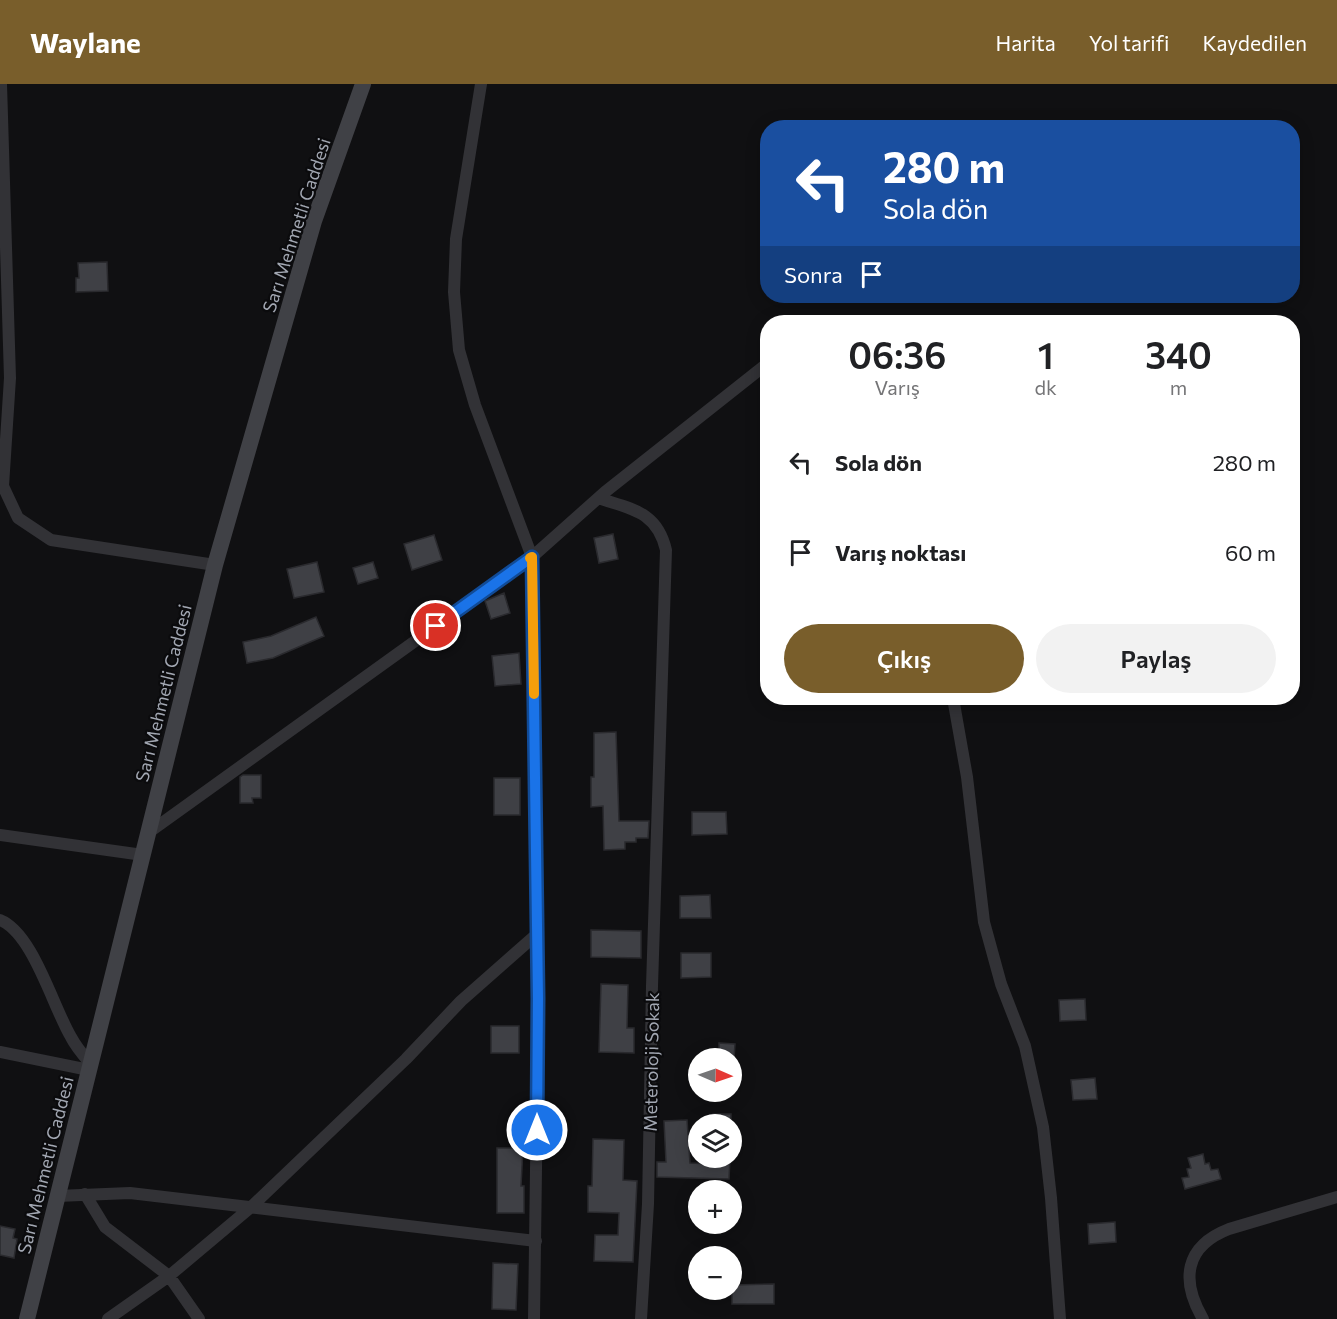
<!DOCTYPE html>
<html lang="tr">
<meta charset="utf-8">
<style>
:root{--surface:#fff;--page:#f2f2f2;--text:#202124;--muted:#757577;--accent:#795e2b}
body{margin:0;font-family:Commissioner,sans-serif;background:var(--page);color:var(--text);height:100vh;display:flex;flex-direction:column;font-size:22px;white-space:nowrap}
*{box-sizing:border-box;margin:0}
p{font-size:20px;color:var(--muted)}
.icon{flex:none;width:33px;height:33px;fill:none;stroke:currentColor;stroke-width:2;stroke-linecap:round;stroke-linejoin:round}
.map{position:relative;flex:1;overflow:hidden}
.drawer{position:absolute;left:760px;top:231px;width:540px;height:390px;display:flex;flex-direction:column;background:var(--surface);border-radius:24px;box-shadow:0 3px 15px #0003}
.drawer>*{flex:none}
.guide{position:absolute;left:760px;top:36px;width:540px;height:183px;border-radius:24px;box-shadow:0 3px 15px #0003;background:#1a4fa0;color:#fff;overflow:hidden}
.needle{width:39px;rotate:92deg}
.buttons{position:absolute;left:688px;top:964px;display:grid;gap:12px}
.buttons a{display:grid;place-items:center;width:54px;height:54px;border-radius:50%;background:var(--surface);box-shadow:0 3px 15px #0003;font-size:30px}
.pin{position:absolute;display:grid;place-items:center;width:51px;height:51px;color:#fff;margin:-26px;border:3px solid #fff;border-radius:50%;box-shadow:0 2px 6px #0007}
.me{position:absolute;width:66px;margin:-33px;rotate:0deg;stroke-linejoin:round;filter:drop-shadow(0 0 4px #0008)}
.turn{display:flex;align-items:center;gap:21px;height:126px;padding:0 24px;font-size:27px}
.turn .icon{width:78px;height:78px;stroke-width:2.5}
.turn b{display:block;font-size:42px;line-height:51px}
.then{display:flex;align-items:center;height:57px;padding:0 24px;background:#0003;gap:12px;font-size:22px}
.eta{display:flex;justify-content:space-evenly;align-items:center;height:102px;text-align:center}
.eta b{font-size:36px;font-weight:600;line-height:42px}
.cta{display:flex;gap:12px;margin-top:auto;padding:12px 24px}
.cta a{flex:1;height:69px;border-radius:36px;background:var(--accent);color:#fff;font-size:24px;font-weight:600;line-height:69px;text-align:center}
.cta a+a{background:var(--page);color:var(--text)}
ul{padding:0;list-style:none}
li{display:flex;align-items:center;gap:18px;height:90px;padding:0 24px}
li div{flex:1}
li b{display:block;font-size:22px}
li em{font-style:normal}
header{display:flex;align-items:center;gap:36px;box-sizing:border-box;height:84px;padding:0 30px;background:var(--accent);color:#fff}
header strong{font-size:28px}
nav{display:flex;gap:33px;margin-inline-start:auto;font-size:21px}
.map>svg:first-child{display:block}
.building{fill:#3f4045;stroke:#2a2a2e;stroke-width:1.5}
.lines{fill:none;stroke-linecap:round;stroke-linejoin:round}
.street{stroke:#323236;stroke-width:12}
.secondary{stroke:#404146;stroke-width:16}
.route-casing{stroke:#114b97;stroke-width:15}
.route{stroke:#1a73e8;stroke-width:10}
.slow{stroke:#f59e0b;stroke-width:10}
.labels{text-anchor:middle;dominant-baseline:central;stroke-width:4.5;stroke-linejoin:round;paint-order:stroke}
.street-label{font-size:18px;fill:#a2a7b2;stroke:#0b0b0d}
</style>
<header>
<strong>Waylane</strong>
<nav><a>Harita</a><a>Yol tarifi</a><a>Kaydedilen</a></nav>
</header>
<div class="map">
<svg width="1337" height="1235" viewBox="0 0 1337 1235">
<rect width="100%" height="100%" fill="#101012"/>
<path class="building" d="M107,178L108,207L76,208V194H79L78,179Z
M613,450L618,475L599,479L594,454Z
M434,451L442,476L412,486L404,460Z
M317,478L324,508L294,514L287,485Z
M373,478L378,494L358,500L353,484Z
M504,509L510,529L491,535L485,517Z
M316,533L324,552L273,574L247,579L243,558L271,552Z
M519,569L521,600L495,602L492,572Z
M616,648L619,737H649L648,754H636V758H625V765L604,766L603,722L591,723V693H594V649Z
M243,691H261V714H252L253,719H240V693Z
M494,694H520V731H494Z
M692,728H726L727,750L692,751Z
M710,811L711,834H680V812Z
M591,846L641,847V874L591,873Z
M681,869H711V893L681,894Z
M601,900L628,901L627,944H634V969L599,968Z
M1085,915L1086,936L1060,937L1059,916Z
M491,942H519V969H491Z
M719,959L735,960L734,975H719Z
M1095,994L1097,1015L1073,1016L1071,996Z
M713,1030H731V1041H712Z
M687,1036L690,1079L711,1080V1074H730L729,1095L657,1093V1078H666L664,1037Z
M593,1055L624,1056L623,1096L637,1097L633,1178L594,1177L595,1151H618L619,1129L588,1128V1102H592Z
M497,1064H523L521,1102H524V1129H497Z
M1203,1070L1205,1080L1209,1079L1211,1086L1218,1085L1221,1095L1185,1105L1182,1094L1189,1093L1187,1085L1191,1084L1188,1074Z
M1115,1138L1116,1158L1089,1160L1088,1140Z
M0,1142L15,1145L13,1154L17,1155L14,1174L0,1171Z
M493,1179L518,1180L516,1226L492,1225Z
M774,1200V1220H732V1201Z"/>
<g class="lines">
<path class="street" d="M1,0L10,294L3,402L18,434L51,456L215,481
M481,0L456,155L454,208L459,266L475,321L532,473L538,935L534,1235
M598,414C631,425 657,427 666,466L652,902L648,1120L641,1235
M953,614L967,693L984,838L1001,900L1025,962L1043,1043L1051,1114L1060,1235
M148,749L532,473L605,408L768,279
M0,751L143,771
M0,836C33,849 53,923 71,953C76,963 83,971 90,979
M0,968L89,986
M85,1110L105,1143L169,1192L199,1235
M57,1112L130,1109L536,1157
M108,1235L169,1192L250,1124L406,975L461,917L537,850
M1203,1235C1180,1196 1185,1162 1229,1145L1337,1113"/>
<path class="secondary" d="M27,1235L215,481L314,137L363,0"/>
</g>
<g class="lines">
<defs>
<path id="route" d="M436,542L532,473L538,914L537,1046"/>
</defs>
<use href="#route" class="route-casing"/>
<use href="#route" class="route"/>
<path class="slow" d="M530,474L532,473L534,610"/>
</g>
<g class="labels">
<g class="street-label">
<text transform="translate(296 141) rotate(-72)">Sarı Mehmetli Caddesi</text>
<text transform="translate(163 609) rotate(-76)">Sarı Mehmetli Caddesi</text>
<text transform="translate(651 978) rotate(-89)">Meteroloji Sokak</text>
<text transform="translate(45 1081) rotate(-76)">Sarı Mehmetli Caddesi</text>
</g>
</g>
</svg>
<div class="buttons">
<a><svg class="needle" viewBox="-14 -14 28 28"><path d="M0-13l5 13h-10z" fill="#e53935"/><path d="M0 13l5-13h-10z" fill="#757577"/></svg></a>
<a><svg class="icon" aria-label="layers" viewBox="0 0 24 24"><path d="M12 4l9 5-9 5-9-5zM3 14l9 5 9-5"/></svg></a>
<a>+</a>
<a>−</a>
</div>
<div class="pin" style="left:436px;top:542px;background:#d93025"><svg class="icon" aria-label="arrive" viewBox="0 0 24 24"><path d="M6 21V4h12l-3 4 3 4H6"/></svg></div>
<svg class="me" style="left:537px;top:1046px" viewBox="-20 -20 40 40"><circle r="17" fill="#1a73e8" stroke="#fff" stroke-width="3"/><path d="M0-11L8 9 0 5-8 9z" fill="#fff"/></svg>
<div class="guide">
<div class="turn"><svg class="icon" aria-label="left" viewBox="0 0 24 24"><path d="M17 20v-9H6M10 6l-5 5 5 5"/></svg><div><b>280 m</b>Sola dön</div></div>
<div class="then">Sonra<svg class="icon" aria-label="arrive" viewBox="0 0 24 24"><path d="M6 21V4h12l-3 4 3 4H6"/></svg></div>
</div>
<section class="drawer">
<div class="eta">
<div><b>06:36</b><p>Varış</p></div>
<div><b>1</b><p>dk</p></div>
<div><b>340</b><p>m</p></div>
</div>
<ul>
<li><svg class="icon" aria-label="left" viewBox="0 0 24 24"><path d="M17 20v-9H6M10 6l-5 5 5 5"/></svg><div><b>Sola dön</b></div><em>280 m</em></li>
<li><svg class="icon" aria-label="arrive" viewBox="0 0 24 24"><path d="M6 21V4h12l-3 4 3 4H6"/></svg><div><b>Varış noktası</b></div><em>60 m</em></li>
</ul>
<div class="cta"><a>Çıkış</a><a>Paylaş</a></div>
</section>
</div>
